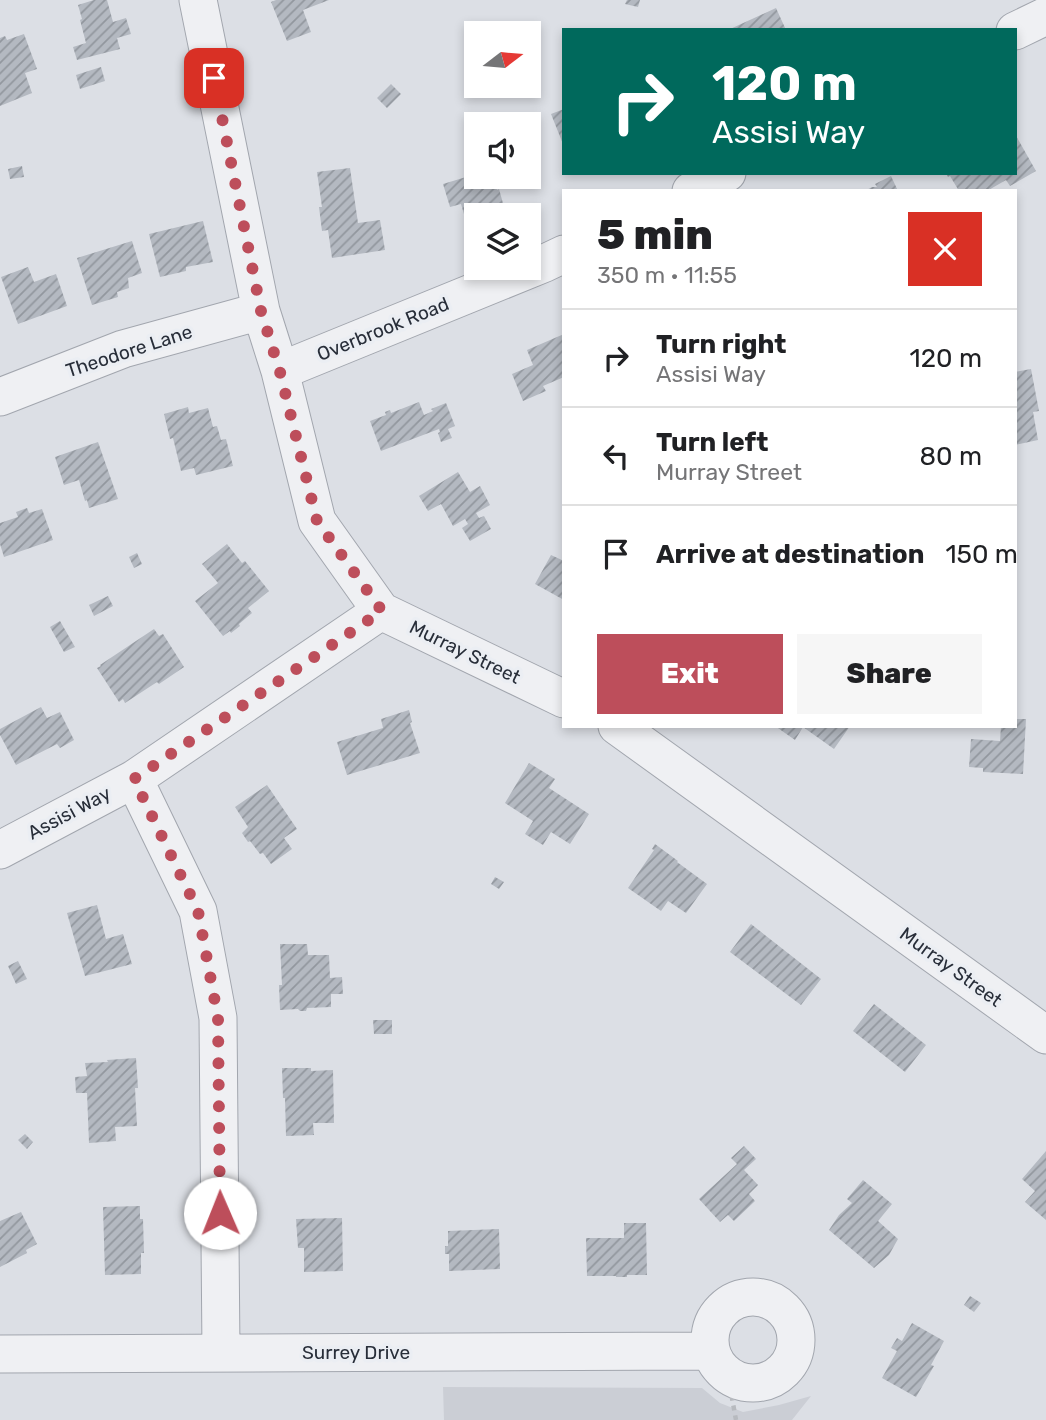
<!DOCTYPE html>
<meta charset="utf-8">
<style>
:root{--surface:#fff;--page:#f6f6f6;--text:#202124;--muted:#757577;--line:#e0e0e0;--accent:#bd4e5b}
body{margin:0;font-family:Rubik,sans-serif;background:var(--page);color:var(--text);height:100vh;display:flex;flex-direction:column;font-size:26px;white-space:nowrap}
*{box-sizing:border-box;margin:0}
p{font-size:23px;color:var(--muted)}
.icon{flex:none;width:38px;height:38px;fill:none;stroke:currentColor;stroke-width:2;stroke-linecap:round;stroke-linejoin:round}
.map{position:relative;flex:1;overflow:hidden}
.panel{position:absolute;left:562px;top:189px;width:455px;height:539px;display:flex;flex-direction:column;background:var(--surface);border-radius:0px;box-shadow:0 4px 10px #0003}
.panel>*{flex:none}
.banner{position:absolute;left:562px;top:28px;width:455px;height:147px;border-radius:0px;box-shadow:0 4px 10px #0003;background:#00695c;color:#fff;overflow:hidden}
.needle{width:46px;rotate:74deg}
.fabs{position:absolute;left:464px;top:21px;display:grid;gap:14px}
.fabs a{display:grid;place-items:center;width:77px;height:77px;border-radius:0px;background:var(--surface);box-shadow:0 4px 10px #0003;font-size:35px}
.pin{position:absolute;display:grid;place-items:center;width:60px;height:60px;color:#fff;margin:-30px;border-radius:14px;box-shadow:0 4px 10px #0006}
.me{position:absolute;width:77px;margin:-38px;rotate:359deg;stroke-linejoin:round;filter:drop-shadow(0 0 5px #0008)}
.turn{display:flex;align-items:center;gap:24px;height:147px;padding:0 35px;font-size:32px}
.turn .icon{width:91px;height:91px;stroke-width:2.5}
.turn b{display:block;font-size:49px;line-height:60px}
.round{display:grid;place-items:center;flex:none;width:74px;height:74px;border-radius:0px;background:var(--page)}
.headline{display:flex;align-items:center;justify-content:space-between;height:119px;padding:0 35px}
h1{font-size:42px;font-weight:800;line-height:52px}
.cta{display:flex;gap:14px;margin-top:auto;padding:14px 35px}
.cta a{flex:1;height:80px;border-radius:0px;background:var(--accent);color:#fff;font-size:28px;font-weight:800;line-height:80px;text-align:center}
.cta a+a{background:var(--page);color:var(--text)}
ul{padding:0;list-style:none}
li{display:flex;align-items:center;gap:21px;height:98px;padding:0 35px;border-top:2px solid var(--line)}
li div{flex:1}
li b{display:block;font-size:26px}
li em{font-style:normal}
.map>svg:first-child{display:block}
.built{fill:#cbced5}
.building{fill:url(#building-hatch)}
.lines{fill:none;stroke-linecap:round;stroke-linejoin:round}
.minor-casing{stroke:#a2a6ae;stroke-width:39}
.path{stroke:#b7babf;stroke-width:4.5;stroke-dasharray:5 5;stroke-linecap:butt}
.minor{stroke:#eff0f3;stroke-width:37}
.route{stroke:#bd4e5b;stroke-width:12;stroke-dasharray:0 21.6}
.labels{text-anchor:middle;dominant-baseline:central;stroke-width:7;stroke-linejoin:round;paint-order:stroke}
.street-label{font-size:19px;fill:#282e39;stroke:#ebeef3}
</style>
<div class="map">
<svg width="1046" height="1420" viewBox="0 0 1046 1420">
<defs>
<pattern id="building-hatch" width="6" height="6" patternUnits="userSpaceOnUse" patternTransform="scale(1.75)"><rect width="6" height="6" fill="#b4b9c1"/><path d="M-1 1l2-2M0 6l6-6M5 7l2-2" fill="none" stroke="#92979e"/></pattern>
</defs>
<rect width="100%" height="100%" fill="#dcdfe5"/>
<path class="built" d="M443,1387L702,1388L720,1403L743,1412L779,1405L811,1396L792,1420H444Z"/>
<path class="building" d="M94,0H107L113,22L126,18L131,34L117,38L120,49L77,60L73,47L86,43L80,20L82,19L78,5Z
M276,0H329L303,10L311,32L287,41L271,2Z
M627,0H640L638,7L625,4Z
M776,8L786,30H728Z
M24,34L37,69L25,73L32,93L0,106V38L5,36L7,40Z
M101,67L105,81L80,89L76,75Z
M391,84L401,94L387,108L377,98Z
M564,109V144H563L551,114Z
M1015,134L1036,171L1010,186L1006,180L987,191H959L950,176L948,177L946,173H1015Z
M22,166L24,177L10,179L8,169Z
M350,168L358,223L380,220L385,250L332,258L328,230L322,231L319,207H322L317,172Z
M476,174V177H493L497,190L499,189L506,214L476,215V236L471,238L461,204L450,207L443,184Z
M891,176L898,191H865L872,187H877L875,184Z
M203,221L213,262L186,267V271L160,277L149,234Z
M132,241L142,273L128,278L129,288L117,292L118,297L92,305L77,258Z
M28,267L34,282L56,274L67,306L18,324L1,277Z
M564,334V377L543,386L546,391L523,401L512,374L533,365L527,350Z
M1031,369L1039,411L1033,412L1038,440L1015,445V372Z
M419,402L424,415L433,411L431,409L446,403L455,426L448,429L452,438L441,442L438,433L440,432L439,429L381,451L370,421L386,415L385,412L390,410L391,413Z
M188,407L189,413L208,408L213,427L217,426L221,440L226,439L233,466L196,475L194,468L181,471L173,438L170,439L164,414Z
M98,442L118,499L89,508L87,500L85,501L79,480L64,485L55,457Z
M458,472L470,492L480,486L490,505L476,513L479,518L484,516L491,529L470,541L462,528L468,524L465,519L453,526L441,504L428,511L419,496Z
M27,508L29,513L42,509L53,540L4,557L0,544V523L18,517L16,512Z
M227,544L242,563L245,561L269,591L248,608L252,613L239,624L240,626L231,633L230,631L223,636L195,601L218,583L202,564Z
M137,553L142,564L134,568L129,557Z
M551,555L564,561V600L535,584Z
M108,596L113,606L94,616L89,605Z
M60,621L75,647L64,652L50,627Z
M154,629L159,636L163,634L184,667L159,684L157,682L125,703L123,699L119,702L97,668L101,666L100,665Z
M41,707L47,718L60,712L74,740L60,748L57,744L16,765L0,735V729Z
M409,710L412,722L410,723L420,753L347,775L337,742L383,728L381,719Z
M1015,719H1026L1023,774L983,772V768L969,767L971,739L1000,741L1001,726H1015Z
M775,726H850L834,749L803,727L795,740Z
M529,763L555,779L549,788L589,814L570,844L551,832L543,845L525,834L533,821L505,803Z
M267,785L297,829L284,838L292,849L271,864L263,853L260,854L250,841L248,842L242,833L248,827L235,807Z
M655,844L678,861L677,862L707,884L686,913L668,901L661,911L628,888L654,850L652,849Z
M495,877L504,882L499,889L491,884Z
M97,905L106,939L123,934L132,964L85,976L67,913Z
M751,924L821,979L801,1005L730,952Z
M280,944H307L308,955H329L330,978L342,977L343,994H331V1007L307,1008L306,1011H300L298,1009L280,1010L279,985H282Z
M18,961L27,979L16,984L8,966Z
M874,1004L926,1045L905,1072L853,1031Z
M373,1020H392V1034H374Z
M136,1058L138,1088H135L137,1126L115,1127L116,1141L89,1143L87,1093H76L75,1077L87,1076L85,1063L108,1062L107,1060Z
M282,1068H311V1071L333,1070L334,1123H313L314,1135L286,1136L285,1098H283Z
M25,1134L33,1142L27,1149L18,1140Z
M744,1146L756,1159L744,1170L758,1185L749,1194L755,1201L734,1221L728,1215L720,1222L699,1199L737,1164L731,1158Z
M1046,1151V1220L1025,1202L1035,1191L1022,1179Z
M863,1180L892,1204L878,1221L898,1239L889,1255L874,1268L829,1230L839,1215L852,1203L847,1199Z
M140,1206V1219H143L144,1253H141V1274L105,1275L103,1207Z
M21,1212L37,1244L26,1250L27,1253L0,1267V1221Z
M342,1218L343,1271L304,1272V1248H298L296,1219Z
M624,1223H646L647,1275H627V1277H616V1276H587L586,1238H624Z
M499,1229L500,1269L449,1271V1254H445V1246H448V1231Z
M970,1296L981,1303L974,1312L964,1305Z
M912,1323L944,1341L931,1365L934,1366L916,1397L882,1378L897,1351L891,1348L897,1338L902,1341Z"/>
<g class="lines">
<defs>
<path id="minor" d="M198,0L261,311L280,371L317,521L381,611L564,699
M1015,31L1046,16
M691,191L727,173
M280,371L545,263L564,254
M0,397L123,349L261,311
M617,726L1046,1035
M134,779L198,911L218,1018L221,1352
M0,850L134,779L381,611
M710 1340a43 43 0 1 1 86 0a43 43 0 1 1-86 0Z
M0,1354L711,1351"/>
</defs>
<use href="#minor" class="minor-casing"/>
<path class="path" d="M728,1376L736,1420"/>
<use href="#minor" class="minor"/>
</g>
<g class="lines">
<path class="route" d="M214,78L261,311L280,372L317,521L382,611L134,779L198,911L218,1018L220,1213"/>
</g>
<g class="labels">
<g class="street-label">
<text transform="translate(383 329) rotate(-22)">Overbrook Road</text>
<text transform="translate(129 351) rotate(-18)">Theodore Lane</text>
<text transform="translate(465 652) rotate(26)">Murray Street</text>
<text transform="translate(69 813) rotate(-28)">Assisi Way</text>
<text transform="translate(951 967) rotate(36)">Murray Street</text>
<text x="356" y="1352">Surrey Drive</text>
</g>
</g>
</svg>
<div class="fabs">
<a><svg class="needle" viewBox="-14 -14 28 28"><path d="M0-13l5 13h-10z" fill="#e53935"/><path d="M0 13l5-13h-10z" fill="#757577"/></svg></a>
<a><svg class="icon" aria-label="sound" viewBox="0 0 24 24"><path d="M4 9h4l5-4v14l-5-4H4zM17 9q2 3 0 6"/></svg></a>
<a><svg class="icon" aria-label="layers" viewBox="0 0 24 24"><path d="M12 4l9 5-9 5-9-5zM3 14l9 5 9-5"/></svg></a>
</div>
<div class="pin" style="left:214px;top:78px;background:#d93025"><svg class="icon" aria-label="arrive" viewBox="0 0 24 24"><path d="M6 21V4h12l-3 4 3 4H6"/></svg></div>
<svg class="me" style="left:220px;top:1213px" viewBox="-20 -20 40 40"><circle r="19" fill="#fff"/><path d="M0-13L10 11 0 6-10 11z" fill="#bd4e5b"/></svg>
<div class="banner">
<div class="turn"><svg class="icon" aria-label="right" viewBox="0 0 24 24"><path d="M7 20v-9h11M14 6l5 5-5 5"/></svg><div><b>120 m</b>Assisi Way</div></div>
</div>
<section class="panel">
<div class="headline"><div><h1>5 min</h1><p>350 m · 11:55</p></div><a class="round" style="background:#d93025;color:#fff"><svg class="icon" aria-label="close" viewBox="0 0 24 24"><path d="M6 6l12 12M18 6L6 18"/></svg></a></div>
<ul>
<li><svg class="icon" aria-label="right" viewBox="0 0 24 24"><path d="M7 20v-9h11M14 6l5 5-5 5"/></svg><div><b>Turn right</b><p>Assisi Way</p></div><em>120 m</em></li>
<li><svg class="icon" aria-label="left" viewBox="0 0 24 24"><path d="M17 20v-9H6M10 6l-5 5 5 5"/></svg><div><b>Turn left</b><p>Murray Street</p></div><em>80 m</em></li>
<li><svg class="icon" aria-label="arrive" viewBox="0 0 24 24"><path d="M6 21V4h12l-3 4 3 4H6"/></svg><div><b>Arrive at destination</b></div><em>150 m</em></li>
</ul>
<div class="cta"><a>Exit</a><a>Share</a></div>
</section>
</div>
